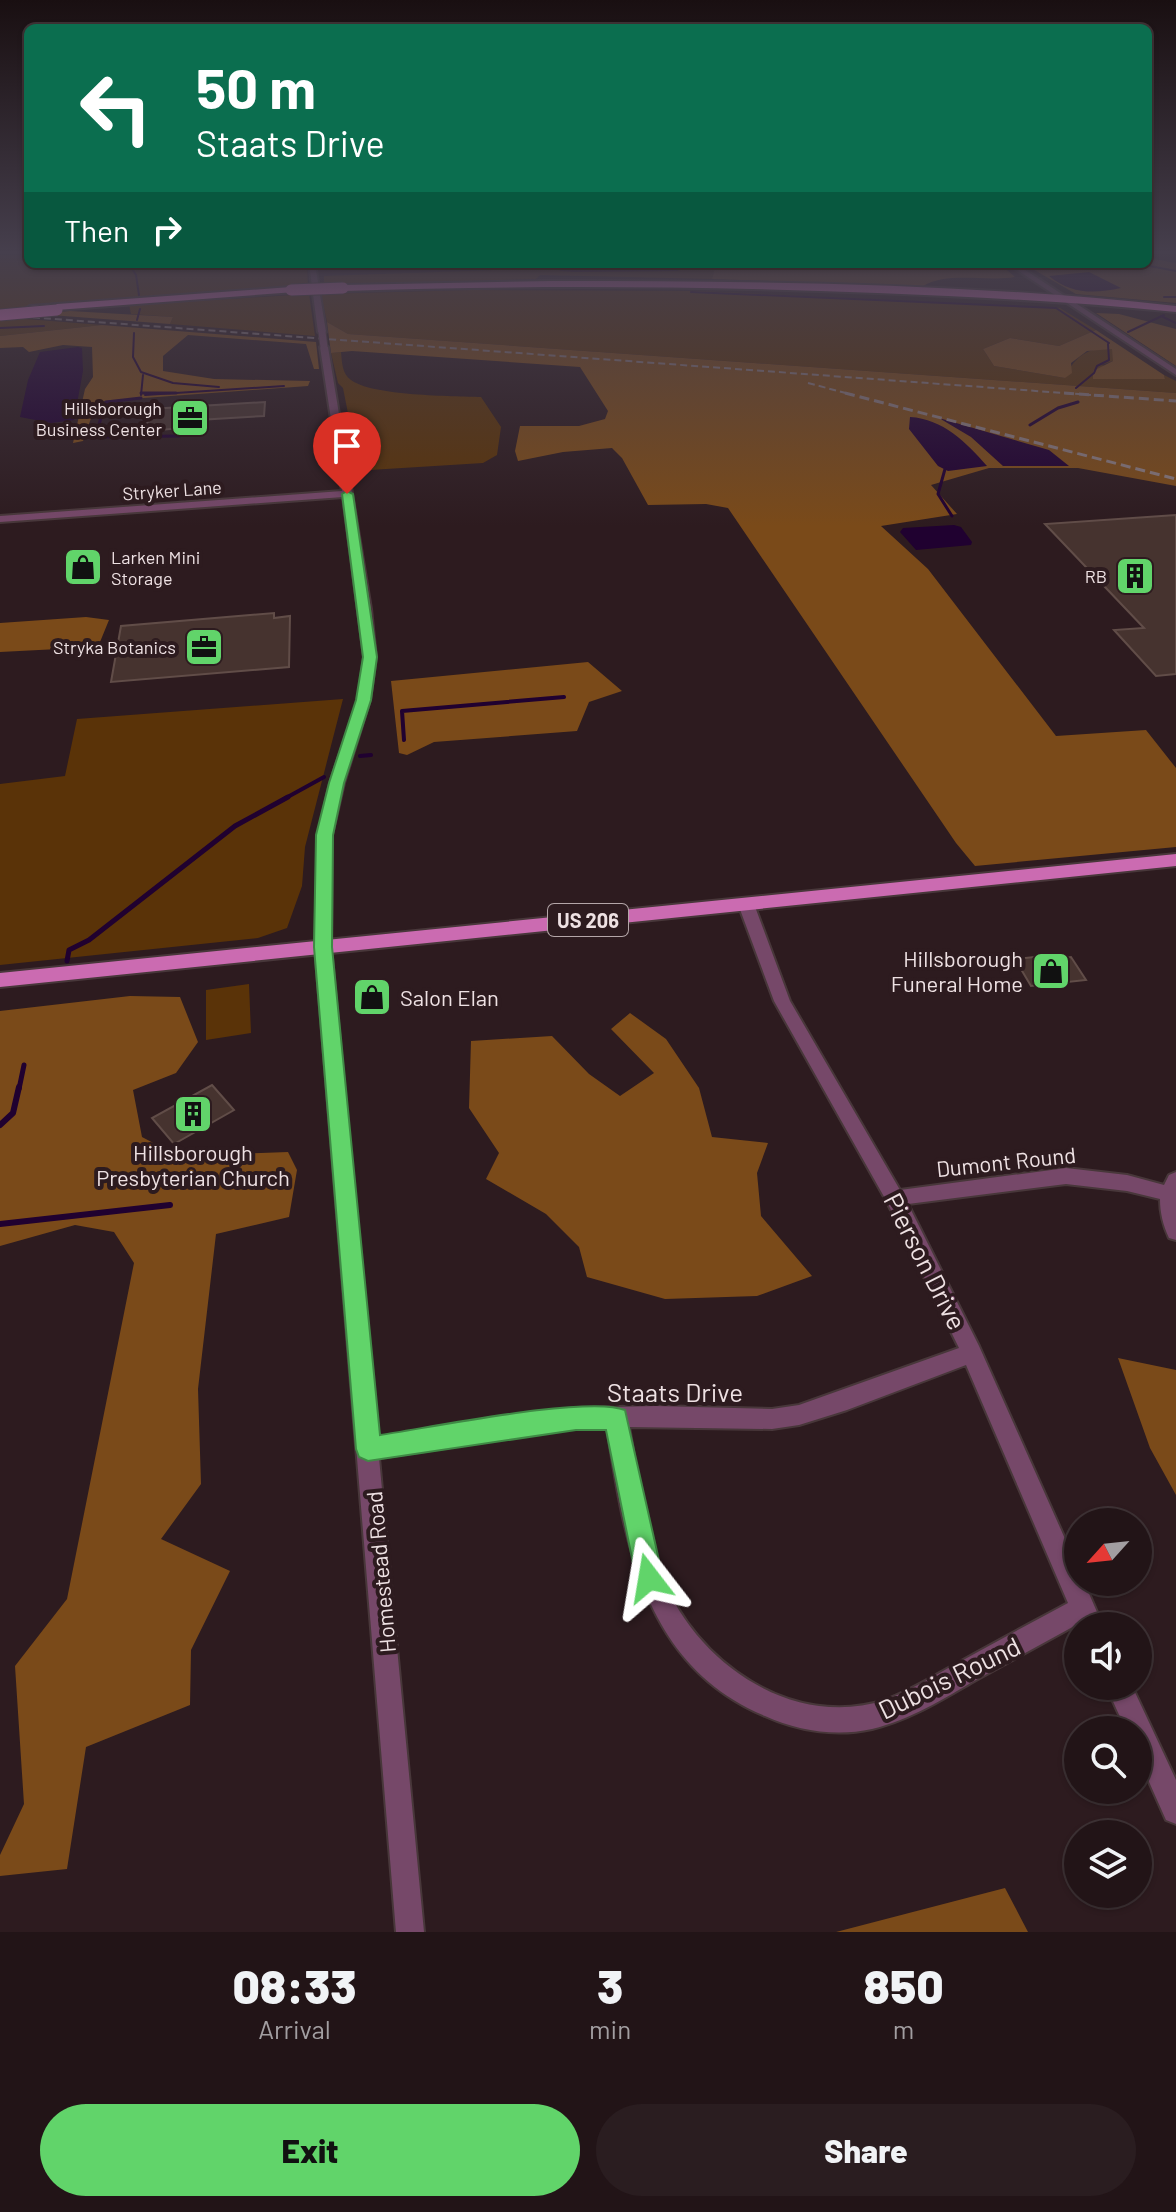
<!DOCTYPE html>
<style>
:root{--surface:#221417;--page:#2a1d20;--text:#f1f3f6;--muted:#a29ea1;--line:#3f3336;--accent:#61d46a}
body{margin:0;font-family:Barlow,sans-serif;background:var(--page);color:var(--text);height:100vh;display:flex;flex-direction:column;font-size:30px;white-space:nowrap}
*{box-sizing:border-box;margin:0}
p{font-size:26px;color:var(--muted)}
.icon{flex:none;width:44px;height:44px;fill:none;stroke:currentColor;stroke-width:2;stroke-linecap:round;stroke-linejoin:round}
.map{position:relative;height:1932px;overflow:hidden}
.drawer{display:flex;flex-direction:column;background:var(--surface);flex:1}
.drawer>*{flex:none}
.guide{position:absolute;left:24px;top:24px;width:1128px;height:244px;border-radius:12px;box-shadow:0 2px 6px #0004,0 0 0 2px var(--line);background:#0b6e4f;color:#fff;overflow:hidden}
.needle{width:52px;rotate:243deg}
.fabs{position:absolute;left:1064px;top:1508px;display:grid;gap:16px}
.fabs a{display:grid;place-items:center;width:88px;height:88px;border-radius:50%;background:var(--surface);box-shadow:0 2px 6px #0004,0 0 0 2px var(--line);font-size:40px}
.pin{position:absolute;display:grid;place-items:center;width:68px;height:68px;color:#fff;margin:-82px -34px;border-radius:50% 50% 50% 0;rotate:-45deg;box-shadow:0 0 8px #0007}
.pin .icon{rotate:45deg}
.me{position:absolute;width:88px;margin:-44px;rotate:346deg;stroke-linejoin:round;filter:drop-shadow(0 0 6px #0008)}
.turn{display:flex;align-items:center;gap:28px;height:168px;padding:0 40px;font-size:36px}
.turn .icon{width:104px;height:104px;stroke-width:2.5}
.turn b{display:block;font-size:56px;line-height:68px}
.then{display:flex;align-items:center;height:76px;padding:0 40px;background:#0003;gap:16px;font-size:30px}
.eta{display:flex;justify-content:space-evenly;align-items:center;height:136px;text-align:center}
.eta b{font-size:48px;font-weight:800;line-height:56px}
.cta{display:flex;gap:16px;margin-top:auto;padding:16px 40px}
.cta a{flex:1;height:92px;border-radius:48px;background:var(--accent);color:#111;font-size:32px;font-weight:800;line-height:92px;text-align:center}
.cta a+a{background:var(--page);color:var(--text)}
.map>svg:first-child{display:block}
.green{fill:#5a3308}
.forest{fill:#7a4a19}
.water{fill:#200130}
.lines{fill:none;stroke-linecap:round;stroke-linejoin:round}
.stream-far4{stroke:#200130;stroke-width:2}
.stream-far3{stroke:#200130;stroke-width:3}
.stream-far2{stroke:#200130;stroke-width:4}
.stream-far1{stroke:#200130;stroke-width:5}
.stream{stroke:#200130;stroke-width:6}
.building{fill:#46332f;stroke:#614d48;stroke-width:2}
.minor-casing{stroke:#48373a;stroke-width:4}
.major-casing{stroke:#48373a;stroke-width:4}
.highway-casing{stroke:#48373a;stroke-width:4}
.minor{fill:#764869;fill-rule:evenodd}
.major{fill:#cb6bb1;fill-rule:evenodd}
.highway{fill:#ec79cd;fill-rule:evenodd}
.rail-far1{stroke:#86777a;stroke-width:2;stroke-dasharray:7 4;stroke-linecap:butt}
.rail{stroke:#86777a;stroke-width:3;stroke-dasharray:10 5;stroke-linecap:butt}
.minor-bridge-casing{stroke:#48373a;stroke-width:9;stroke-linecap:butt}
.highway-bridge-casing{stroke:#48373a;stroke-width:13;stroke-linecap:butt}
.minor-bridge{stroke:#764869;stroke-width:7}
.highway-bridge{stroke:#ec79cd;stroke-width:11}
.route{fill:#61d46a;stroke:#3f8a45;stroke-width:2}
.labels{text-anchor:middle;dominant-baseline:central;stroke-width:8;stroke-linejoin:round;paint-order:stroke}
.far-poi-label{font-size:18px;fill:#eee1e3;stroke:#2d1b1f;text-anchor:end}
.far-street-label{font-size:18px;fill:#eee1e3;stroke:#2d1b1f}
.shield{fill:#2d1b1f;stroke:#b4a6a8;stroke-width:2}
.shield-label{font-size:20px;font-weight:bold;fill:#eee1e3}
.poi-label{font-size:22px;fill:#eee1e3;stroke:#2d1b1f;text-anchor:end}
.street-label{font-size:22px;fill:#eee1e3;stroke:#2d1b1f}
.near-street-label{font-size:26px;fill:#eee1e3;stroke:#2d1b1f}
</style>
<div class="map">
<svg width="1176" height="1932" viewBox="0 0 1176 1932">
<rect width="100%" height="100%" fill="#2d1b1f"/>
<path class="green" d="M0,255H28V264H307L308,287L164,297L167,303L309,294L315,336L170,324L173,317L131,314L129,304L0,310Z
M525,264H716L712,279L540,275L536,279L324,286V276L527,269Z
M470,290L698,291L1060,308L1096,330L1059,346L1010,338L983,349L994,366L1065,378C1074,357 1088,346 1113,349V361L1101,365L1165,379L1164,375L1176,381V393L348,334L327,322L321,294Z
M0,317L102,325L0,336Z
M341,352C342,362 342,374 351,380C372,396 453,396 481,397L501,427L497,455L483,463L370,470L361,479L343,388L338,383L331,353Z
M343,699L305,847L302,886L287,928L258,938L0,965V784L65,776L77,719Z
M249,984L251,1033L206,1040V990Z"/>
<path class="forest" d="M1148,258L1176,263V303L1076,294L1024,264H1148Z
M716,264H1000L1015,277C986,282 948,271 923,286L712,279Z
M70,311L173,317L170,324L37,314Z
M1096,313L1119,314L1176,329V366Z
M327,322L348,334L1176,393V486L1078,468H989L931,485L957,514L881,526L928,569L1056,736L1146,730L1176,768V847L975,866L956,843L728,508L706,504L648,505L622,458L612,448L563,452L518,461L515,451L520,426H579L605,419L608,411L580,367L352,351L331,353Z
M102,325L316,342L319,369H314L306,344L188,335L163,356V371L214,379L310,381L308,386L103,401L96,404L83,441L73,443L85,389L93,377L92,347L63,345L29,352L23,347L0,348V336Z
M1096,330L1164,375L1165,379H1093V371L1113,361L1112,349L1087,351L1071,363L1072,373L1065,378L994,366L983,349L1010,338L1059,346Z
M86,617L109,620L100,642L91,651L78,648L0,652V623Z
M588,662L622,691L589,702L577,731L434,742L407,755L399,753L391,681Z
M130,996L180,997L198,1042L176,1073L133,1090L142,1137L178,1156L288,1152L297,1170L289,1217L216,1234L198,1389L201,1484L161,1539L230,1571L191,1650L190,1705L86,1747L67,1869L0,1876V1855L24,1804L15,1666L67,1599L134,1263L114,1232L75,1225L0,1246V1011Z
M630,1013L666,1039L699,1088L712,1137L768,1143L757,1173L761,1216L812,1276L757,1296L665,1299L587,1277L579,1247L546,1214L486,1179L499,1153L469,1108L471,1041L552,1036L589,1074L620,1096L654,1073L611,1029Z
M1118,1358L1176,1370V1495L1150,1448Z
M1005,1888L1028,1932H836Z"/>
<path class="water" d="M551,264H652L680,271L574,272L561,271Z
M1089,272L1121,288C1094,294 1071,294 1049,276Z
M78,347L82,348L83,371L74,420L51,423L20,417L28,380L40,352Z
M910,417C943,419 966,442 987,466L948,471L938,466L909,429Z
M939,418L1049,450L1069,466H1003L971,437Z
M954,525L961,527L972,542L971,545L916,550L900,532L903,528Z"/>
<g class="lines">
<path class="stream-far4" d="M129,264L136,275L139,295
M1139,264L1176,271
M691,292L1056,308L1109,343
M1164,297H1176
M1161,316L1176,323
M137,320L140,309
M0,328L44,326
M1128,332L1164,315
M134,333L133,357L141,372L173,383L219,387
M1076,388L1094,373L1097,366L1109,360L1108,344
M141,395L143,375
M145,395L284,386"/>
<path class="stream-far3" d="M141,393H176
M141,398L106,402L95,437L180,436
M1030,425L1058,408L1078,402
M945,469L938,494L952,516"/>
<path class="stream-far2" d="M404,740L402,711L564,697
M360,756L371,755
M284,799L324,777"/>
<path class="stream-far1" d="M67,961L69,950L89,940L235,826L288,797
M19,1089L24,1065"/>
<path class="stream" d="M0,1125L13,1113L19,1087
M0,1224L170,1205"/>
</g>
<path class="building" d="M265,402L264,416L198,420L196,427L146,431L150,409Z
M1176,515V674L1156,676L1114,630L1144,628L1045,524Z
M274,613V618L290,616L289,667L111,682L121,626Z
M1062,954L1065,958L1071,957L1086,980L1031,986L1015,959Z
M381,985L383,1008L363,1010L361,987Z
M212,1085L234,1110L174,1144L152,1118Z"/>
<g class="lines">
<defs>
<path id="minor" d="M309,264H315L326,332L322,334L318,332Z
M1008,264H1016L1176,369V375Z
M324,345L328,347L371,609L376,657L370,700L344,783L332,835L331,947L377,1437L576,1408L655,1406L772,1409L799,1405L959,1348L887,1202L774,1001L738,904L741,901H751L754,904L790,1001L900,1190L1066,1168L1127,1175L1164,1185L1169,1175L1176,1172V1240L1169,1238C1163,1225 1160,1213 1160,1199L1127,1191L1066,1184L908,1204L979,1346L1078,1568V1582H1084L1103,1626L1078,1624C1044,1643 1010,1661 976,1680C943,1699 910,1720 872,1729C836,1737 798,1731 765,1716C644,1665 625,1544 607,1427L576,1428L379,1458L424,1932H396L315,947L318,835L330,783L358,700L364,657L343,497L0,522V516L342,491L320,347ZM966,1365L1068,1603C1031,1623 993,1643 956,1664C933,1676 910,1691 885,1700C792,1730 695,1662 662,1576C644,1528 638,1477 629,1427L772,1429L799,1425L847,1410Z
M1106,1686H1132L1176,1780V1824L1166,1820L1138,1757V1730H1126Z"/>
<path id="major" d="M1176,854V866L0,987V973Z"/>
<path id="highway" d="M551,281C759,281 969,283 1176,306V312C1077,302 978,297 878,293C700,286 522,285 343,291L338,288L343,285Z
M291,287L295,288V292L30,312L25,309L30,306Z"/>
</defs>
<use href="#minor" class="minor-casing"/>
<use href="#major" class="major-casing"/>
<use href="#highway" class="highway-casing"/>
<use href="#minor" class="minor"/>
<use href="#major" class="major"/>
<use href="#highway" class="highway"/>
<path class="rail-far1" d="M0,315L1091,395
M808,383L853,395"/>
<path class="rail" d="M845,393L1176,479
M1064,393L1176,401"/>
<defs>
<path id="minor-bridge" d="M322,332L324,347"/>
<path id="highway-bridge" d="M291,290L343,288
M0,315L57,310"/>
</defs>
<use href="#minor-bridge" class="minor-bridge-casing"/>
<use href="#highway-bridge" class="highway-bridge-casing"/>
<use href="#minor-bridge" class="minor-bridge"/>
<use href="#highway-bridge" class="highway-bridge"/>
</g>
<linearGradient id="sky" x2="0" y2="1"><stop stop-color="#190f11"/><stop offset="0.48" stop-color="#463f4d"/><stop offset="1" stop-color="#463f4d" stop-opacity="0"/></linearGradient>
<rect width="1176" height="526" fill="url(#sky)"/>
<path class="route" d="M347,491L353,494L377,657L371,700L344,783L333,835L332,947L380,1435C428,1428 589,1395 625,1410L663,1578L659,1588L649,1592L640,1588L636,1578L606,1430H576L368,1461L359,1457L356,1449L314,947L316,835L329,783L356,700L363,657L342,494Z"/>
<defs>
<symbol id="office-square" viewBox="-11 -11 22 22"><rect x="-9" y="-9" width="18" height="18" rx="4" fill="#61d46a" stroke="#2d1b1f"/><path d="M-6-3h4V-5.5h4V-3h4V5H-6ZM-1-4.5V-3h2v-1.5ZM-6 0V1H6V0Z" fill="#111"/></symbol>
<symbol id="shop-square" viewBox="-11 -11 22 22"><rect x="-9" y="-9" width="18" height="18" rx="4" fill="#61d46a" stroke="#2d1b1f"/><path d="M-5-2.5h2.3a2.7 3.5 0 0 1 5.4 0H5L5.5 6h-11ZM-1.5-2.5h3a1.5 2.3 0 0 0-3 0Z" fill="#111"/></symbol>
<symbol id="building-square" viewBox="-11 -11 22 22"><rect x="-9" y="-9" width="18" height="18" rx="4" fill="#61d46a" stroke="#2d1b1f"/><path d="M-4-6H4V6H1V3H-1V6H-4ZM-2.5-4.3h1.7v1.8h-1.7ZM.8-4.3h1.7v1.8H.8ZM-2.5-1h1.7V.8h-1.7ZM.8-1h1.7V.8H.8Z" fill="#111"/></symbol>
</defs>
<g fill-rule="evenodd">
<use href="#office-square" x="168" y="396" width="44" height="44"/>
<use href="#shop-square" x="61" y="545" width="44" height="44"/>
<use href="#building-square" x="1113" y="554" width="44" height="44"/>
<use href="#office-square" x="182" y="625" width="44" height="44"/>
<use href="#shop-square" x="1029" y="949" width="44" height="44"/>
<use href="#shop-square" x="350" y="975" width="44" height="44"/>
<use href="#building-square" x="171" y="1092" width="44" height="44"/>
</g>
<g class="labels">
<g class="far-poi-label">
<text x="162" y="408">Hillsborough<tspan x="162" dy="21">Business Center</tspan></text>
<text x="111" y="557" text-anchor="start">Larken Mini<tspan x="111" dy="21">Storage</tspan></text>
<text x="1107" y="576">RB</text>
<text x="176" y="647">Stryka Botanics</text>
</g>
<g class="far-street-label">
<text transform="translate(172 490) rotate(-4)">Stryker Lane</text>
</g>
<rect class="shield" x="548" y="904" width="80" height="32" rx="6"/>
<g class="shield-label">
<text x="588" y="920">US 206</text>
</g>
<g class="poi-label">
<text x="1023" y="958">Hillsborough<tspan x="1023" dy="25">Funeral Home</tspan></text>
<text x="400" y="997" text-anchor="start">Salon Elan</text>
<text x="193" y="1152" text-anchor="middle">Hillsborough<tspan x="193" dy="25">Presbyterian Church</tspan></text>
</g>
<g class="street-label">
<text transform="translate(1006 1161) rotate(-6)">Dumont Round</text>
<text transform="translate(380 1572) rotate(-95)">Homestead Road</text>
</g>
<g class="near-street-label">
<text transform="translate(926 1261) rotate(63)">Pierson Drive</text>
<text x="675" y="1391">Staats Drive</text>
<text transform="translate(949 1677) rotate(-26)">Dubois Round</text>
</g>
</g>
</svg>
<div class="fabs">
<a><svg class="needle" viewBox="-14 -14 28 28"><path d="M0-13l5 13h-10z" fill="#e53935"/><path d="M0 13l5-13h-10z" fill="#a29ea1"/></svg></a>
<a><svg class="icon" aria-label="sound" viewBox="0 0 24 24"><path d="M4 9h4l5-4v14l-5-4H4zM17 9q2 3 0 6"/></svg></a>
<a><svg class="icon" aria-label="search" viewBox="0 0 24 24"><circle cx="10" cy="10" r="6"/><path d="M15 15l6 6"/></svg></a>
<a><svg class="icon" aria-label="layers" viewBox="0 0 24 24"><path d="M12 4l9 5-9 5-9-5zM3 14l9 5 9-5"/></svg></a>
</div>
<div class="pin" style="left:347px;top:494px;background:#d93025"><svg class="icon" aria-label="arrive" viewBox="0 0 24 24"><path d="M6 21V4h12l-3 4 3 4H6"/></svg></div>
<svg class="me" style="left:649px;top:1578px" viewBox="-20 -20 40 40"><path d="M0-17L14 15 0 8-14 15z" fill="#61d46a" stroke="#fff" stroke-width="4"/></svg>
<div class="guide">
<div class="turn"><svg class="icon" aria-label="left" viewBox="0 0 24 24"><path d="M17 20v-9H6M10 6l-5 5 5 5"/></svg><div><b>50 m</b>Staats Drive</div></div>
<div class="then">Then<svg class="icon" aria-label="right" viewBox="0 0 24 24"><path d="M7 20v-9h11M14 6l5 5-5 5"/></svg></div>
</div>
</div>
<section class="drawer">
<div class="eta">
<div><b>08:33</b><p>Arrival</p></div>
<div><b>3</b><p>min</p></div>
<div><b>850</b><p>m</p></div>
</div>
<div class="cta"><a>Exit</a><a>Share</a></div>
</section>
